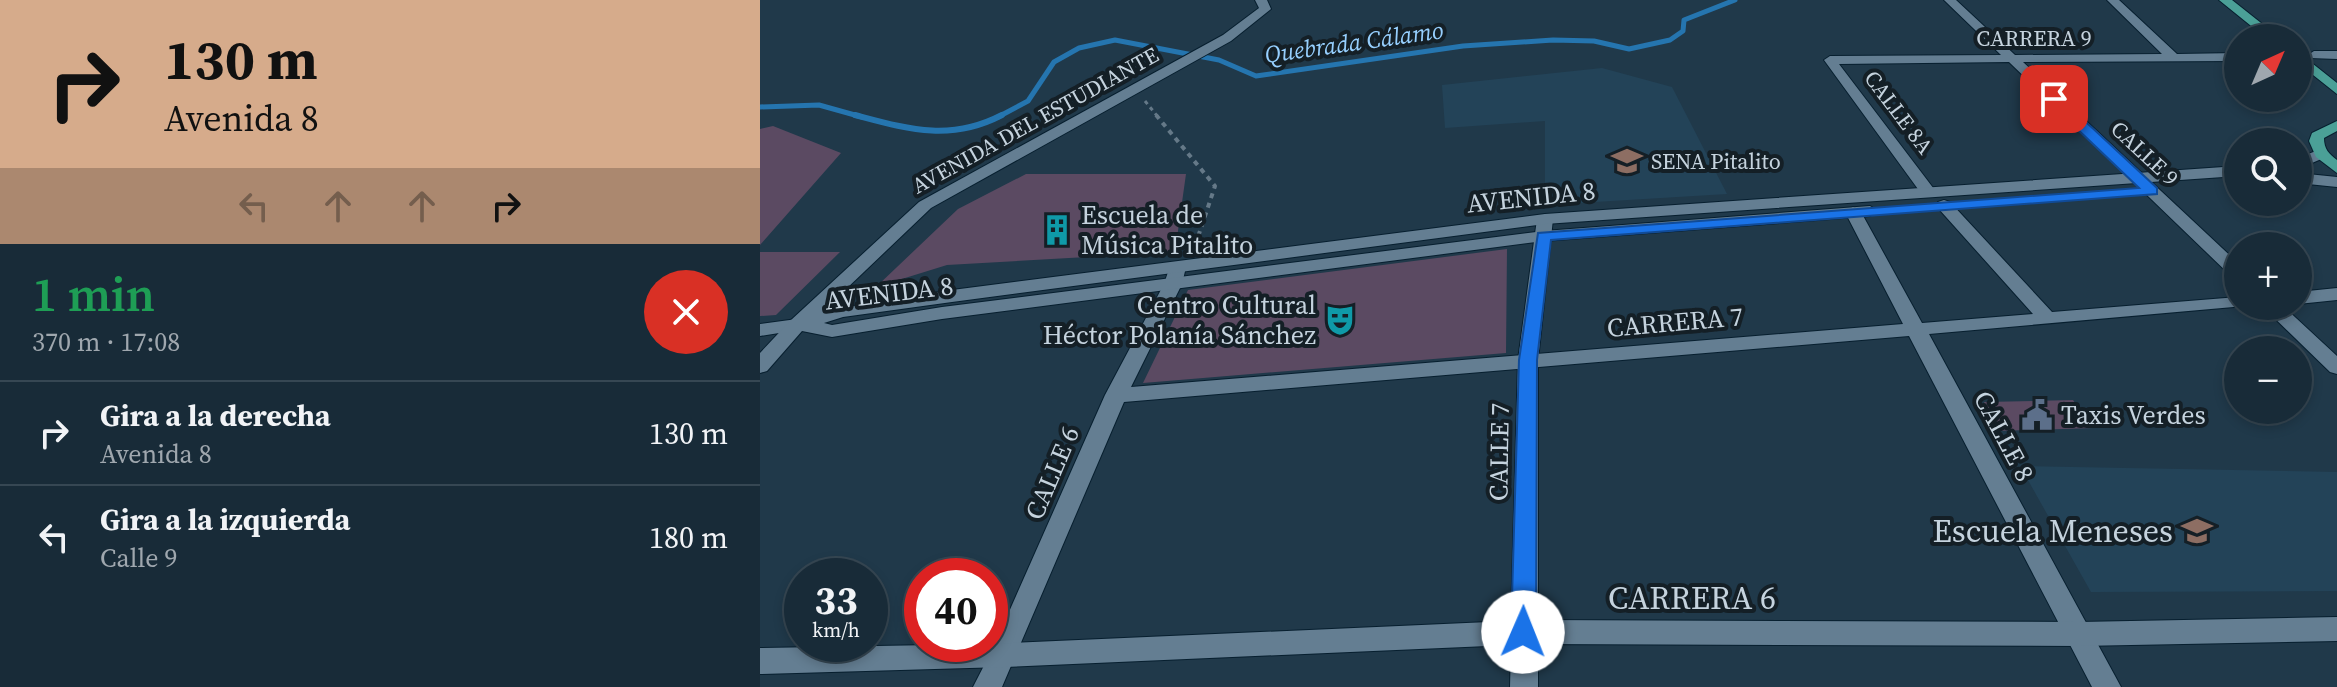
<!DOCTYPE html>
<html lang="es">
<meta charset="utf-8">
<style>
:root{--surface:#182b38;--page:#213340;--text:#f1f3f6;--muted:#9fa7ae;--line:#364753}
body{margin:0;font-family:"Source Serif 4",serif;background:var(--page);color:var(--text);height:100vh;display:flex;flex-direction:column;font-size:30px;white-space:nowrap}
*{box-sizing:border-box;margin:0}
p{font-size:26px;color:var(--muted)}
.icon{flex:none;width:44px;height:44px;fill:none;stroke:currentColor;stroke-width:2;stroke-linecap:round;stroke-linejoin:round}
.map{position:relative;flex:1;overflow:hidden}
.drawer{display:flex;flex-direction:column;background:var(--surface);width:760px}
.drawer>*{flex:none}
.hud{background:#d6ab8b;color:#111;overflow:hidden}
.needle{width:52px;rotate:44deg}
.controls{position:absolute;left:1464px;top:24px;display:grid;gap:16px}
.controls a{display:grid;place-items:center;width:88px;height:88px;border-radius:50%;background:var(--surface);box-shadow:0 4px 12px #0003,0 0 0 2px var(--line);font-size:40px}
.speed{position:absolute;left:24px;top:558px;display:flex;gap:16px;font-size:40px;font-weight:700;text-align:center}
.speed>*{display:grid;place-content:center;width:104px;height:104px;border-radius:50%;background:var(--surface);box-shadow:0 4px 12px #0003,0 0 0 2px var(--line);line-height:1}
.speed small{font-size:20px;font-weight:400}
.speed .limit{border:12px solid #d22;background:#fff;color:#111}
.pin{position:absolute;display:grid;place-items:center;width:68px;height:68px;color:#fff;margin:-34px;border-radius:16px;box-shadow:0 4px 12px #0006}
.me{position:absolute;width:88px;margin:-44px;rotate:1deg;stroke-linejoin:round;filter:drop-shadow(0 0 6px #0008)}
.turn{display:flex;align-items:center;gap:28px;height:168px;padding:0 32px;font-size:36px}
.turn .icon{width:104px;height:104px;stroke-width:2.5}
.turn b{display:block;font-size:56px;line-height:68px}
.lanes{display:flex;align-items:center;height:76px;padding:0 32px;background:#0003;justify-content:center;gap:40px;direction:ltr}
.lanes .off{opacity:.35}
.round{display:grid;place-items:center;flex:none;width:84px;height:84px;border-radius:42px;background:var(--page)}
.head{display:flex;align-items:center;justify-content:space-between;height:136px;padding:0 32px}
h1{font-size:48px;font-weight:600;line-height:60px;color:#1e9e55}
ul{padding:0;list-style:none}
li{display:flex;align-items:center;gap:24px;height:104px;padding:0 32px;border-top:2px solid var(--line)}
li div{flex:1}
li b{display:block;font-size:30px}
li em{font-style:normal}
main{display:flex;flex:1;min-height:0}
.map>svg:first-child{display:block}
.built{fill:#234358}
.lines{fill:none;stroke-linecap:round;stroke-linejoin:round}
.stream-far1{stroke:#2575af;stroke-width:5}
.stream{stroke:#2575af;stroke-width:6}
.building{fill:#5b4a62}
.minor-casing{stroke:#071f2f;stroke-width:2}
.tertiary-casing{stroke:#071f2f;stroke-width:2}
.secondary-casing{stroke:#071f2f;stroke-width:2}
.primary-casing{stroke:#071f2f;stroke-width:2}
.path-far1{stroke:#657988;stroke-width:3;stroke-dasharray:4 4;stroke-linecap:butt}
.path{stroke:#657988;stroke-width:4;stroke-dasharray:5 5;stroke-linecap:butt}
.minor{fill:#647e92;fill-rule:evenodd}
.tertiary{fill:#647e92;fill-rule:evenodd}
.secondary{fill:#647e92;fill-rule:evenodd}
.primary{fill:#4ba097;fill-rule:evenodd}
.route{fill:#1a73e8;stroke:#114b97;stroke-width:2}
.labels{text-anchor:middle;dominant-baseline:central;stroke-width:8;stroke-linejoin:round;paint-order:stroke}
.far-street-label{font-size:22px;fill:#c5d3de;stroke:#141f26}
.far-poi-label{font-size:22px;fill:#c5d3de;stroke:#141f26;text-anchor:start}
.far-water-label{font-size:24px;font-style:italic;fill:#96cffe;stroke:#141f26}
.street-label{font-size:26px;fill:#c5d3de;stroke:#141f26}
.poi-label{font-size:26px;fill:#c5d3de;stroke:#141f26;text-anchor:start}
.near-poi-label{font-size:32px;fill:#c5d3de;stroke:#141f26;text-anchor:end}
.near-street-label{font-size:32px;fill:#c5d3de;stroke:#141f26}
</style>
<main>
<section class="drawer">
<div class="hud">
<div class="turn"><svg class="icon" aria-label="right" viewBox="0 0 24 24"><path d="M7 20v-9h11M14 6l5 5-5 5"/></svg><div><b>130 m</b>Avenida 8</div></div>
<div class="lanes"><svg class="icon off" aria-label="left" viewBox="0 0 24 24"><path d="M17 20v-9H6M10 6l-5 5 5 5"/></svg><svg class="icon off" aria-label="ahead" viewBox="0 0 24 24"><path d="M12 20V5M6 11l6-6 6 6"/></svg><svg class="icon off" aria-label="ahead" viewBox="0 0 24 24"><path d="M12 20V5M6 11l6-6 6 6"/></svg><svg class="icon" aria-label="right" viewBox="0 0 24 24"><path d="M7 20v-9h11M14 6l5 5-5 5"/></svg></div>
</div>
<div class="head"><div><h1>1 min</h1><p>370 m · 17:08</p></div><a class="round" style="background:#d93025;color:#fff"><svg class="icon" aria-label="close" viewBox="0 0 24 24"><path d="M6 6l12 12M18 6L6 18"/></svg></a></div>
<ul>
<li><svg class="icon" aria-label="right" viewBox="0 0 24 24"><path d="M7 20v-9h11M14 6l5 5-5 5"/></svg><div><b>Gira a la derecha</b><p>Avenida 8</p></div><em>130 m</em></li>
<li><svg class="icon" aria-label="left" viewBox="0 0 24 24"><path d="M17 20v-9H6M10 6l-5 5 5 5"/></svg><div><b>Gira a la izquierda</b><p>Calle 9</p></div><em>180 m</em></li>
</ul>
</section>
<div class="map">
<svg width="1577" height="687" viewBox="0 0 1577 687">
<rect width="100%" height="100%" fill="#20394a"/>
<path class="built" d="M842,68L912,87L967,194L785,205V121L685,128L682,85Z
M1260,466L1577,472V591L1331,592Z"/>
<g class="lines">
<path class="stream-far1" d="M0,107L59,105L102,117
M238,117L268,101L294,62L319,48L355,40L459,60L496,76L703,46L793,40L834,41L869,49L910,40L923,31L924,20L975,0"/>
<path class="stream" d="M95,115C148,129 190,142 242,115"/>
</g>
<path class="building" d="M13,126L81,153L0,245V129Z
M266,174H426L415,252L187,265L116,287L198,209Z
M747,249L746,353L383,383L428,290Z
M0,252H80L16,315L0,316Z
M1313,400L1333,428L1237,431L1224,402Z"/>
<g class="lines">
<defs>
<path id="minor" d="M1184,0H1196L1255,55L1402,54L1347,0H1359L1417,54L1478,53V61L1263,62L1478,263V278L1472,277L1249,62L1079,64L1177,193L1175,196H1163L1064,60L1070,56L1241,55Z
M1554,51H1577V59L1550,58L1548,55Z
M1184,200L1190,202L1292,312L1478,297V306H1485L1169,334L1361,687H1332L1149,336L364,402L242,687H213L233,648L345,395L404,284L411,263L417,262L426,267L422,284L371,387L1143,324L1085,212L1093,207L1101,212L1162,323L1273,314L1178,208L1176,205L1178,202Z
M1577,288V300L1538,304V292Z
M1502,306H1523L1577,356V374L1570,372Z"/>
<path id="tertiary" d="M785,214L793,219L778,360V620L1319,622L1577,617V641L1319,646L778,644V687H750L751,645L244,667L0,674V648L230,644L751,621L758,360L777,219Z
M37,319L44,321L47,325L44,329L0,336V324Z"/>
<path id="secondary" d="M495,0H507L511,9L471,41L171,208L63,311L192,290L785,214L1478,166V176L785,224L192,302L83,317L64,323L72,325L182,307L784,231L1110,206L1118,211L1110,216L784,241L182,319L72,337L42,331L7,371L0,373V353L30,321L159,202L463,35L499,8Z
M1561,149L1569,154L1566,157L1538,169V158Z
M1538,173L1577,177V187L1538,183Z"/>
<path id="primary" d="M1459,0H1472L1520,38H1506Z
M1538,52L1577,83V94L1538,63Z
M1577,121V131L1564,138C1564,149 1569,154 1577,160V173L1556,157L1549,141L1552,133Z"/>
</defs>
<use href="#minor" class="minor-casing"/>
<use href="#tertiary" class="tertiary-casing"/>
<use href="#secondary" class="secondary-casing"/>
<use href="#primary" class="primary-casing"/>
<path class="path-far1" d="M385,101L398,117"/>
<path class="path" d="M396,115L455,186L435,246"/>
<use href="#minor" class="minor"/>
<use href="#tertiary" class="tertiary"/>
<use href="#secondary" class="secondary"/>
<use href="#primary" class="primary"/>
</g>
<path class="route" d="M1289,96H1298L1397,188V194L791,240L777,360L776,632L772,640L763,643L754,640L751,632L759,360L778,233L1379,188L1289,102Z"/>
<defs>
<symbol id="university-bare" viewBox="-9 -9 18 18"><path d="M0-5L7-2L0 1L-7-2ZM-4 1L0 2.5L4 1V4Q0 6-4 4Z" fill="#8d6e63" stroke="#141f26" stroke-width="2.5" paint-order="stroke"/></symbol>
<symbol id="building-bare" viewBox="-9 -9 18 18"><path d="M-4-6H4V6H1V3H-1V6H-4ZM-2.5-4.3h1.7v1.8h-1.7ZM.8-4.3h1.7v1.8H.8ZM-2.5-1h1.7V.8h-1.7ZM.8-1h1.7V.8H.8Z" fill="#0f9aa8" stroke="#141f26" stroke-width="2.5" paint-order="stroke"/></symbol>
<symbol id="theatre-bare" viewBox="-9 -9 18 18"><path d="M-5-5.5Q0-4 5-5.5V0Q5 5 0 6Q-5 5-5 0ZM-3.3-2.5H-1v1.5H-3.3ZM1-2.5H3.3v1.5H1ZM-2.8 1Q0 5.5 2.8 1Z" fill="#0f9aa8" stroke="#141f26" stroke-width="2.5" paint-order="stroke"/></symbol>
<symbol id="civic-bare" viewBox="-9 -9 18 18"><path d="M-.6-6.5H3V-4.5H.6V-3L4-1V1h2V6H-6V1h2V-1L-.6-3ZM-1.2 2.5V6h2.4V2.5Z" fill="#5c6f8a" stroke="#141f26" stroke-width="2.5" paint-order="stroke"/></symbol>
<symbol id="school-bare" viewBox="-9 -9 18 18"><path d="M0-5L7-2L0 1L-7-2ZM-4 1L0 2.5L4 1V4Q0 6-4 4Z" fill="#8d6e63" stroke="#141f26" stroke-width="2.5" paint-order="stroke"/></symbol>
</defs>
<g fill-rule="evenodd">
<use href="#university-bare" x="845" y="139" width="44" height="44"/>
<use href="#building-bare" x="275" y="208" width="44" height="44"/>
<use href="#theatre-bare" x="558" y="298" width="44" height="44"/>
<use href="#civic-bare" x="1255" y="393" width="44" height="44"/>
<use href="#school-bare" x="1415" y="509" width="44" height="44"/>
</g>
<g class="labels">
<g class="far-street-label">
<text x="1274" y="38">CARRERA 9</text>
<text transform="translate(1139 112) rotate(53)">CALLE 8A</text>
<text transform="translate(275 120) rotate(-29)">AVENIDA DEL ESTUDIANTE</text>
<text transform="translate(1385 153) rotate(43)">CALLE 9</text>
</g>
<g class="far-poi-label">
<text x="891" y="161">SENA Pitalito</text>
</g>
<g class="far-water-label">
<text transform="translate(594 42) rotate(-8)">Quebrada Cálamo</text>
</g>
<g class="street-label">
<text transform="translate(771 197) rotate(-6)">AVENIDA 8</text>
<text transform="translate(129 293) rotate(-7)">AVENIDA 8</text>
<text transform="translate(915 322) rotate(-5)">CARRERA 7</text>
<text transform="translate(1244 436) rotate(62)">CALLE 8</text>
<text transform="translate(739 452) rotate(-89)">CALLE 7</text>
<text transform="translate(292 473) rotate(-67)">CALLE 6</text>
</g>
<g class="poi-label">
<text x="321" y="215">Escuela de<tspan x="321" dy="30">Música Pitalito</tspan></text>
<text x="556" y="305" text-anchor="end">Centro Cultural<tspan x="556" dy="30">Héctor Polanía Sánchez</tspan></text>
<text x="1301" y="415">Taxis Verdes</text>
</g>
<g class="near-poi-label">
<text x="1413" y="531">Escuela Meneses</text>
</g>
<g class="near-street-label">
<text x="932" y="598">CARRERA 6</text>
</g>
</g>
</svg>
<div class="controls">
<a><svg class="needle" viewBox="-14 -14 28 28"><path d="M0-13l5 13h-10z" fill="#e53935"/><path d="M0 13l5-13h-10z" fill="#9fa7ae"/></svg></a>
<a><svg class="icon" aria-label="search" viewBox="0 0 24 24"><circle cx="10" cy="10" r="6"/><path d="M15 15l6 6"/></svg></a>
<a>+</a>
<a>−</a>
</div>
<div class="speed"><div>33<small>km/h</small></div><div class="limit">40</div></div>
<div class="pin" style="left:1294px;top:99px;background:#d93025"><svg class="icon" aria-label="arrive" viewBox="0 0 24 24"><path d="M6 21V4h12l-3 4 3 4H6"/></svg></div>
<svg class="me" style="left:763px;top:632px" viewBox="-20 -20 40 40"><circle r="19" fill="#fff"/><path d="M0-13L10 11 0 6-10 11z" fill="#1a73e8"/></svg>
</div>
</main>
